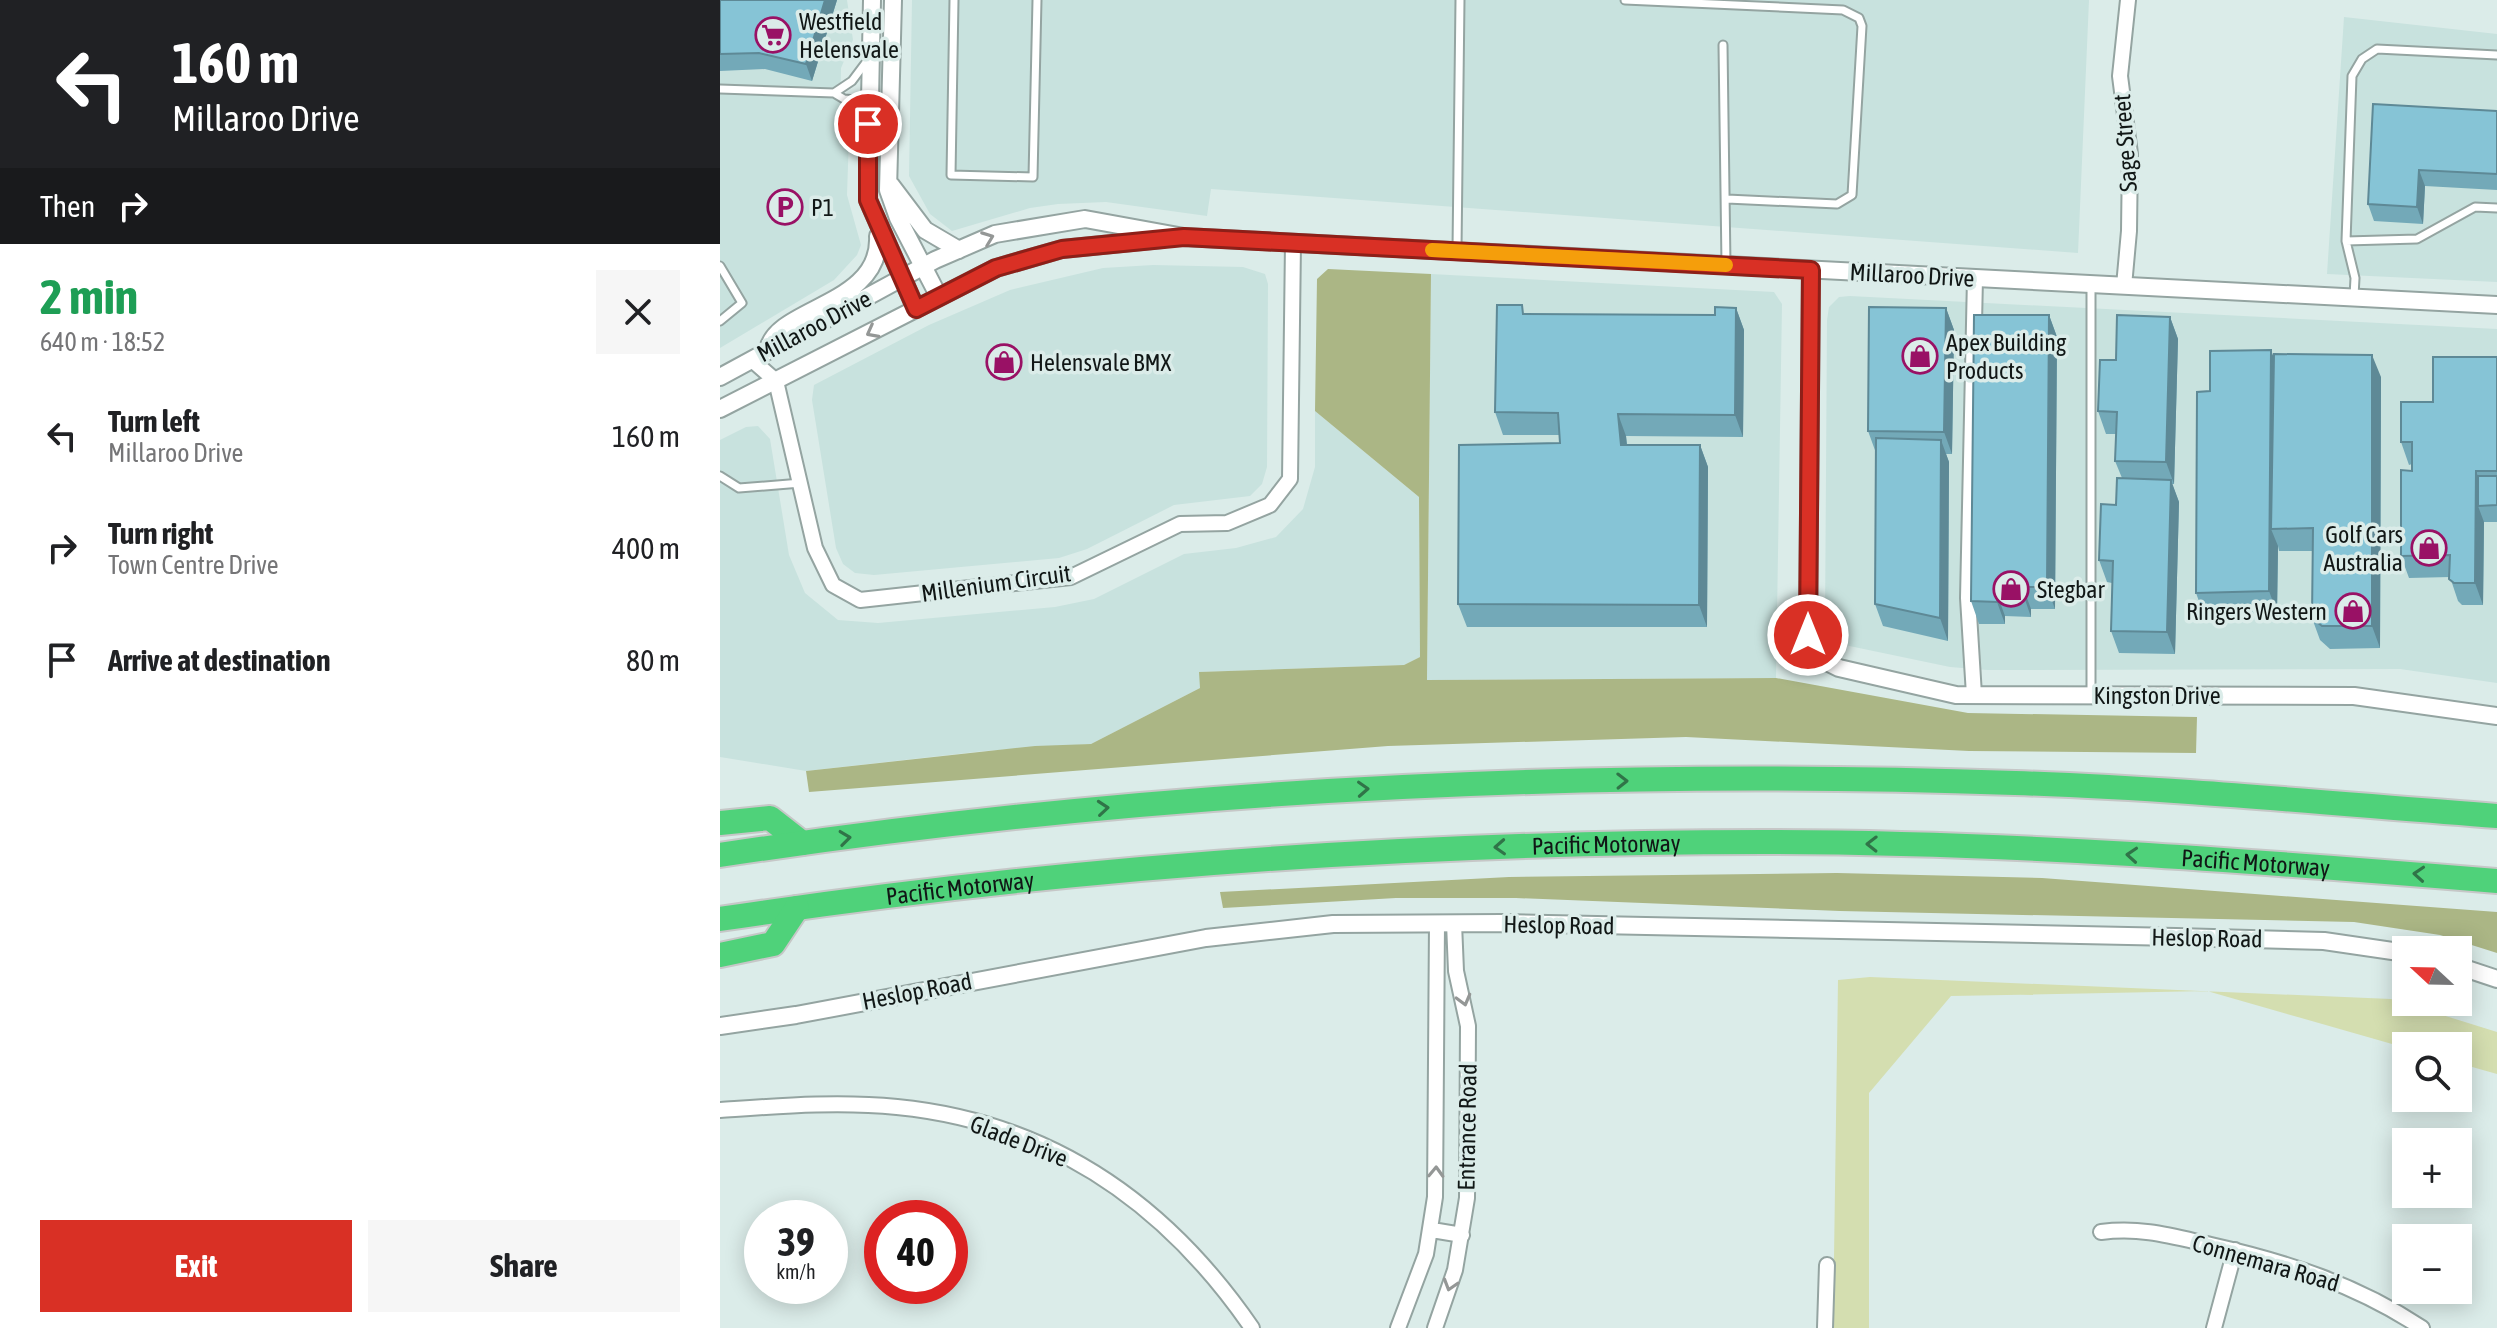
<!DOCTYPE html>
<meta charset="utf-8">
<style>
:root{--surface:#fff;--page:#f6f6f6;--text:#202124;--muted:#757577;--accent:#d93025}
body{margin:0;font-family:"Asap Condensed",sans-serif;background:var(--page);color:var(--text);height:100vh;display:flex;flex-direction:column;font-size:30px;white-space:nowrap}
*{box-sizing:border-box;margin:0}
p{font-size:26px;color:var(--muted)}
.icon{flex:none;width:44px;height:44px;fill:none;stroke:currentColor;stroke-width:2;stroke-linecap:round;stroke-linejoin:round}
.map{position:relative;flex:1;overflow:hidden}
.panel{display:flex;flex-direction:column;background:var(--surface);width:720px}
.panel>*{flex:none}
.hud{background:#202124;color:#fff;overflow:hidden}
.needle{width:52px;rotate:292deg}
.tools{position:absolute;left:1672px;top:936px;display:grid;gap:16px}
.tools a{display:grid;place-items:center;width:80px;height:80px;border-radius:0px;background:var(--surface);box-shadow:0 4px 20px #0003;font-size:40px}
.speed{position:absolute;left:24px;top:1200px;display:flex;gap:16px;font-size:40px;font-weight:700;text-align:center}
.speed>*{display:grid;place-content:center;width:104px;height:104px;border-radius:50%;background:var(--surface);box-shadow:0 4px 20px #0003;line-height:1}
.speed small{font-size:20px;font-weight:400}
.speed .limit{border:12px solid #d22;background:#fff;color:#111}
.pin{position:absolute;display:grid;place-items:center;width:68px;height:68px;color:#fff;margin:-34px;border:4px solid #fff;border-radius:50%;box-shadow:0 2px 8px #0007}
.me{position:absolute;width:88px;margin:-44px;rotate:0deg;stroke-linejoin:round;filter:drop-shadow(0 0 6px #0008)}
.turn{display:flex;align-items:center;gap:28px;height:168px;padding:0 40px;font-size:36px}
.turn .icon{width:104px;height:104px;stroke-width:2.5}
.turn b{display:block;font-size:56px;line-height:68px}
.then{display:flex;align-items:center;height:76px;padding:0 40px;background:#0003;gap:16px;font-size:30px}
.round{display:grid;place-items:center;flex:none;width:84px;height:84px;border-radius:0px;background:var(--page)}
.summary{display:flex;align-items:center;justify-content:space-between;height:136px;padding:0 40px}
h1{font-size:48px;font-weight:700;line-height:60px;color:#1e9e55}
.primary-button{display:flex;gap:16px;margin-top:auto;padding:16px 40px}
.primary-button a{flex:1;height:92px;border-radius:0px;background:var(--accent);color:#fff;font-size:32px;font-weight:700;line-height:92px;text-align:center}
.primary-button a+a{background:var(--page);color:var(--text)}
ul{padding:0;list-style:none}
li{display:flex;align-items:center;gap:24px;height:112px;padding:0 40px}
li div{flex:1}
li b{display:block;font-size:30px}
li em{font-style:normal}
main{display:flex;flex:1;min-height:0}
.map>svg:first-child{display:block}
.built{fill:#c8e2de}
.green{fill:#d4deb0}
.forest{fill:#abb685}
.lines{fill:none;stroke-linecap:round;stroke-linejoin:round}
.service-casing{stroke:#94a4a1;stroke-width:11}
.minor-casing{stroke:#94a4a1;stroke-width:18}
.tertiary-casing{stroke:#94a4a1;stroke-width:20}
.motorway-casing{stroke:#c6c7c7;stroke-width:28}
.service{stroke:#fff;stroke-width:7}
.minor{stroke:#fff;stroke-width:14}
.tertiary{stroke:#fff;stroke-width:16}
.motorway{stroke:#4fd27a;stroke-width:24}
.wall{fill:#73a9b8}
.shaded-wall{fill:#5e8996}
.building{fill:#86c4d6;stroke:#5e8996;stroke-width:2}
.oneway{stroke:#949796}
.oneway2{stroke:#307448}
.route-casing{stroke:#8d1f18;stroke-width:20}
.route{stroke:#d93025;stroke-width:14}
.slow{stroke:#f59e0b;stroke-width:14}
.labels{text-anchor:middle;dominant-baseline:central;stroke-width:7;stroke-linejoin:round;paint-order:stroke}
.poi-label{font-size:24px;fill:#111716;stroke:#dbece9;text-anchor:start}
.street-label{font-size:24px;fill:#111716;stroke:#dbece9}
</style>
<main>
<section class="panel">
<div class="hud">
<div class="turn"><svg class="icon" aria-label="left" viewBox="0 0 24 24"><path d="M17 20v-9H6M10 6l-5 5 5 5"/></svg><div><b>160 m</b>Millaroo Drive</div></div>
<div class="then">Then<svg class="icon" aria-label="right" viewBox="0 0 24 24"><path d="M7 20v-9h11M14 6l5 5-5 5"/></svg></div>
</div>
<div class="summary"><div><h1>2 min</h1><p>640 m · 18:52</p></div><a class="round"><svg class="icon" aria-label="close" viewBox="0 0 24 24"><path d="M6 6l12 12M18 6L6 18"/></svg></a></div>
<ul>
<li><svg class="icon" aria-label="left" viewBox="0 0 24 24"><path d="M17 20v-9H6M10 6l-5 5 5 5"/></svg><div><b>Turn left</b><p>Millaroo Drive</p></div><em>160 m</em></li>
<li><svg class="icon" aria-label="right" viewBox="0 0 24 24"><path d="M7 20v-9h11M14 6l5 5-5 5"/></svg><div><b>Turn right</b><p>Town Centre Drive</p></div><em>400 m</em></li>
<li><svg class="icon" aria-label="arrive" viewBox="0 0 24 24"><path d="M6 21V4h12l-3 4 3 4H6"/></svg><div><b>Arrive at destination</b></div><em>80 m</em></li>
</ul>
<div class="primary-button"><a>Exit</a><a>Share</a></div>
</section>
<div class="map">
<svg width="1777" height="1328" viewBox="0 0 1777 1328">
<rect width="100%" height="100%" fill="#dbece9"/>
<path class="built" d="M0,0H127L133,40L121,68L120,123L129,136L127,195L141,245L137,255L114,280L0,348Z
M192,0H1369L1358,253L491,189L487,216L386,202L338,204L310,208L232,231L210,214L189,176Z
M1624,17L1777,34V282L1607,274Z
M433,265L523,267L545,274L548,284L547,467L542,484L530,496L454,505L367,549L339,558L154,575L135,573L123,564L116,548L92,400L94,385L209,325L290,290L383,268Z
M711,274L1054,292L1062,304L1056,678L707,680Z
M1130,296L1777,329V683L1680,669L1267,670L1230,667L1115,643L1108,635L1105,624L1107,320L1109,307L1119,297Z
M595,411L699,497L700,657L684,665L480,672V688L371,744L264,751L86,771L0,757V440L26,427L38,426L50,439L69,555L85,593L118,620L158,623L335,607L374,599L464,554L516,548L556,537L583,509L595,467Z"/>
<path class="green" d="M1150,977L1671,999L1777,1032V1074L1738,1063V1046L1686,1048L1487,991L1231,996L1149,1093V1328H1113L1118,980Z"/>
<path class="forest" d="M608,269L711,274L707,680L1056,678L1248,713L1477,717L1476,753L1249,751L966,737L668,746L89,792L86,771L315,746L371,744L480,688L479,672L684,665L700,657L699,497L595,411L597,279Z
M1117,873L1322,878L1777,912V953L1720,935L1634,922L1120,911L796,898H676L503,908L500,892L789,877Z"/>
<g class="lines">
<defs>
<path id="service" d="M234,0L231,175L313,177L317,0
M905,0L1123,10L1139,18L1142,26L1132,195L1117,204L1007,199
M1003,45L1006,265
M0,89L114,93L124,99L149,101
M114,93L132,81L147,61
M1626,241L1697,239L1755,207L1777,208
M737,249L740,0
M0,266L22,303L0,321
M1371,285V695
M1634,296L1635,278L1626,241L1632,76L1642,59L1657,49L1777,55
M0,476L19,488L81,483"/>
<path id="minor" d="M1404,286L1409,231L1410,154L1400,76L1408,0
M32,360L56,381L95,548L113,585L140,600L351,577L460,524L507,523L550,505L570,479L573,243
M1254,695L1248,598L1255,278
M0,1110C59,1106 118,1101 177,1107C330,1122 446,1203 532,1328
M712,1230L742,1235
M1381,1232C1422,1227 1451,1236 1491,1245C1567,1262 1637,1285 1702,1328
M678,1328L706,1254L715,1197L717,923
M715,1328L735,1270L747,1198L748,1026L736,971L734,923
M1105,1328L1107,1265
M1494,1328L1515,1250"/>
<path id="tertiary" d="M152,0L148,200L196,309
M173,0L168,190L178,218L219,297
M171,185L205,230L239,250
M1091,270L1088,635L1101,659L1119,668L1236,695L1634,696L1777,716
M48,350C55,307 162,306 158,236
M0,377L215,260L275,234L365,219L464,237L1777,305
M0,409L276,268L342,249L442,239
M1738,966L1777,979
M0,1026L76,1015L486,938L613,924L782,923L1456,937L1604,941L1686,953"/>
<g id="motorway">
<path d="M0,823L50,818L82,843"/>
<path d="M0,855C428,790 862,768 1295,783C1455,788 1617,804 1777,816"/>
<path id="s1" d="M0,919C345,867 695,842 1044,842C1289,842 1533,861 1777,881"/>
<path d="M0,955L53,944L77,908"/>
</g>
</defs>
<use href="#service" class="service-casing"/>
<use href="#minor" class="minor-casing"/>
<use href="#tertiary" class="tertiary-casing"/>
<use href="#motorway" class="motorway-casing"/>
<use href="#service" class="service"/>
<use href="#minor" class="minor"/>
<use href="#tertiary" class="tertiary"/>
<use href="#motorway" class="motorway"/>
</g>
<path class="wall" d="M0,0H117L92,81L45,69L0,71Z
M1777,111V190L1705,186L1703,224L1654,221L1648,204Z
M1016,308L1024,330L1023,437L906,436L907,445H980L988,467L987,627H747L738,604L840,443L839,435H783L775,412L805,314L995,315Z
M1226,308L1234,330L1232,454H1226L1229,462L1228,641L1163,626L1155,604L1156,453L1148,431Z
M1329,315L1337,337L1335,609H1311V617L1285,616V624H1259L1251,601Z
M1450,317L1458,339L1454,484H1452L1459,502L1455,654L1399,653L1391,631L1392,583L1387,582L1379,560L1396,505L1402,478L1395,461L1396,434H1386L1378,411L1396,360Z
M1554,356L1661,377L1660,648L1610,649L1600,640L1592,618L1593,551H1559L1558,546L1557,613L1484,615L1476,593L1490,391Z
M1777,357V522H1764L1763,605H1742L1738,601L1730,577L1689,578L1681,556L1692,464L1689,465L1681,442L1713,402Z"/>
<path class="shaded-wall" d="M105,0H117L92,81L86,64Z
M1699,170L1705,186L1703,224L1697,207Z
M1016,308L1024,330L1023,437L1015,415Z
M1226,308L1234,330L1232,454L1224,432Z
M1329,315L1337,337L1335,609L1327,587Z
M1450,317L1458,339L1454,484L1446,462Z
M1551,350L1559,372L1551,529L1558,546L1557,613L1549,591Z
M1652,355L1661,377L1660,648L1652,626Z
M898,414L906,436L909,467L901,445Z
M1221,440L1229,462L1228,641L1220,618Z
M980,445L988,467L987,627L979,605Z
M1756,471L1764,493L1758,506L1764,522L1763,605L1755,583Z
M1451,480L1459,502L1455,654L1447,632Z
M1303,587L1311,609V617L1303,594Z
M1277,594L1285,616V624L1277,602Z"/>
<path class="building" d="M0,0H105L86,64L39,53L0,54Z
M1653,104L1777,111V174L1699,170L1697,207L1648,204Z
M777,305H802L803,314L995,315V307L1016,308L1015,415L898,414L901,445H980L979,605L738,604L739,445L840,443L838,413L775,412Z
M1149,307L1226,308L1224,432L1148,431Z
M1254,315H1329L1327,587H1303V594H1277V602L1251,601Z
M1397,315L1450,317L1446,462L1395,461L1397,412L1378,411L1380,360H1396Z
M1551,350L1549,591L1476,593L1477,392L1490,391V351Z
M1554,354L1652,355V626H1602L1592,618L1593,528L1551,529Z
M1713,357H1777V471H1756L1755,583H1734L1729,579L1730,555L1681,556V470L1692,471V442H1681V402H1713Z
M1156,438L1221,440L1220,618L1155,604Z
M1758,476H1777V505L1758,506Z
M1397,478L1451,480L1447,632L1391,631L1393,561L1379,560L1381,504L1396,505Z"/>
<defs><path id="oneway-chevron" d="M-2-3.5L2.5 0L-2 3.5" fill="none" stroke-width="1.6" stroke-linecap="round" stroke-linejoin="round" transform="scale(2)"/></defs>
<g class="oneway">
<use href="#oneway-chevron" transform="translate(268 238) rotate(-21)"/>
<use href="#oneway-chevron" transform="translate(152 332) rotate(152)"/>
<use href="#oneway-chevron" transform="translate(744 1000) rotate(75)"/>
<use href="#oneway-chevron" transform="translate(716 1172) rotate(-88)"/>
<use href="#oneway-chevron" transform="translate(730 1285) rotate(107)"/>
</g>
<g class="oneway2">
<use href="#oneway-chevron" transform="translate(902 781) rotate(-1)"/>
<use href="#oneway-chevron" transform="translate(643 789) rotate(-3)"/>
<use href="#oneway-chevron" transform="translate(383 808) rotate(-5)"/>
<use href="#oneway-chevron" transform="translate(125 838) rotate(-7)"/>
<use href="#oneway-chevron" transform="translate(1152 844) rotate(-179)"/>
<use href="#oneway-chevron" transform="translate(780 847) rotate(177)"/>
<use href="#oneway-chevron" transform="translate(1412 855) rotate(-176)"/>
<use href="#oneway-chevron" transform="translate(1699 874) rotate(-176)"/>
</g>
<g class="lines">
<defs>
<path id="route" d="M148,124V200L196,309L276,268L342,249L464,237L1091,270L1088,635"/>
</defs>
<use href="#route" class="route-casing"/>
<use href="#route" class="route"/>
<path class="slow" d="M712,250L1006,265"/>
</g>
<defs>
<symbol id="supermarket-ring" viewBox="-11 -11 22 22"><circle r="9.5" fill="#dbece9" stroke="#991165" stroke-width="1.5"/><path d="M-6-5.5h2.5l.6 2H6L4.5 2H-2.5L-4.4-4H-6ZM-1.5 3.2a1.3 1.3 0 1 0 .1 0ZM3 3.2a1.3 1.3 0 1 0 .1 0Z" fill="#991165"/></symbol>
<symbol id="parking-ring" viewBox="-11 -11 22 22"><circle r="9.5" fill="#dbece9" stroke="#991165" stroke-width="1.5"/><path d="M-3.5-5.5H1a3.5 3.5 0 0 1 0 7H-1V5.5H-3.5ZM-1-3.4V-.6H.8a1.4 1.4 0 0 0 0-2.8Z" fill="#991165"/></symbol>
<symbol id="shop-ring" viewBox="-11 -11 22 22"><circle r="9.5" fill="#dbece9" stroke="#991165" stroke-width="1.5"/><path d="M-5-2.5h2.3a2.7 3.5 0 0 1 5.4 0H5L5.5 6h-11ZM-1.5-2.5h3a1.5 2.3 0 0 0-3 0Z" fill="#991165"/></symbol>
</defs>
<g fill-rule="evenodd">
<use href="#supermarket-ring" x="33" y="15" width="40" height="40"/>
<use href="#parking-ring" x="45" y="187" width="40" height="40"/>
<use href="#shop-ring" x="1180" y="336" width="40" height="40"/>
<use href="#shop-ring" x="264" y="342" width="40" height="40"/>
<use href="#shop-ring" x="1689" y="528" width="40" height="40"/>
<use href="#shop-ring" x="1271" y="569" width="40" height="40"/>
<use href="#shop-ring" x="1613" y="591" width="40" height="40"/>
</g>
<g class="labels">
<g class="poi-label">
<text x="79" y="21">Westfield<tspan x="79" dy="28">Helensvale</tspan></text>
<text x="91" y="207">P1</text>
<text x="1226" y="342">Apex Building<tspan x="1226" dy="28">Products</tspan></text>
<text x="310" y="362">Helensvale BMX</text>
<text x="1683" y="534" text-anchor="end">Golf Cars<tspan x="1683" dy="28">Australia</tspan></text>
<text x="1317" y="589">Stegbar</text>
<text x="1607" y="611" text-anchor="end">Ringers Western</text>
</g>
<g class="street-label">
<text transform="translate(1405 143) rotate(-94)">Sage Street</text>
<text transform="translate(1192 275) rotate(3)">Millaroo Drive</text>
<text transform="translate(94 326) rotate(-28)">Millaroo Drive</text>
<text transform="translate(276 583) rotate(-8)">Millenium Circuit</text>
<text x="1437" y="695">Kingston Drive</text>
<text stroke="none"><textPath href="#s1" startOffset="890">Pacific Motorway</textPath></text>
<text stroke="none"><textPath href="#s1" startOffset="1540">Pacific Motorway</textPath></text>
<text stroke="none"><textPath href="#s1" startOffset="242">Pacific Motorway</textPath></text>
<text transform="translate(839 925) rotate(1)">Heslop Road</text>
<text transform="translate(1487 938) rotate(1)">Heslop Road</text>
<text transform="translate(197 991) rotate(-11)">Heslop Road</text>
<text transform="translate(747 1127) rotate(-89)">Entrance Road</text>
<text transform="translate(299 1141) rotate(21)">Glade Drive</text>
<text transform="translate(1546 1263) rotate(16)">Connemara Road</text>
</g>
</g>
</svg>
<div class="tools">
<a><svg class="needle" viewBox="-14 -14 28 28"><path d="M0-13l5 13h-10z" fill="#e53935"/><path d="M0 13l5-13h-10z" fill="#757577"/></svg></a>
<a><svg class="icon" aria-label="search" viewBox="0 0 24 24"><circle cx="10" cy="10" r="6"/><path d="M15 15l6 6"/></svg></a>
<a>+</a>
<a>−</a>
</div>
<div class="speed"><div>39<small>km/h</small></div><div class="limit">40</div></div>
<div class="pin" style="left:148px;top:124px;background:#d93025"><svg class="icon" aria-label="arrive" viewBox="0 0 24 24"><path d="M6 21V4h12l-3 4 3 4H6"/></svg></div>
<svg class="me" style="left:1088px;top:635px" viewBox="-20 -20 40 40"><circle r="17" fill="#d93025" stroke="#fff" stroke-width="3"/><path d="M0-11L8 9 0 5-8 9z" fill="#fff"/></svg>
</div>
</main>
